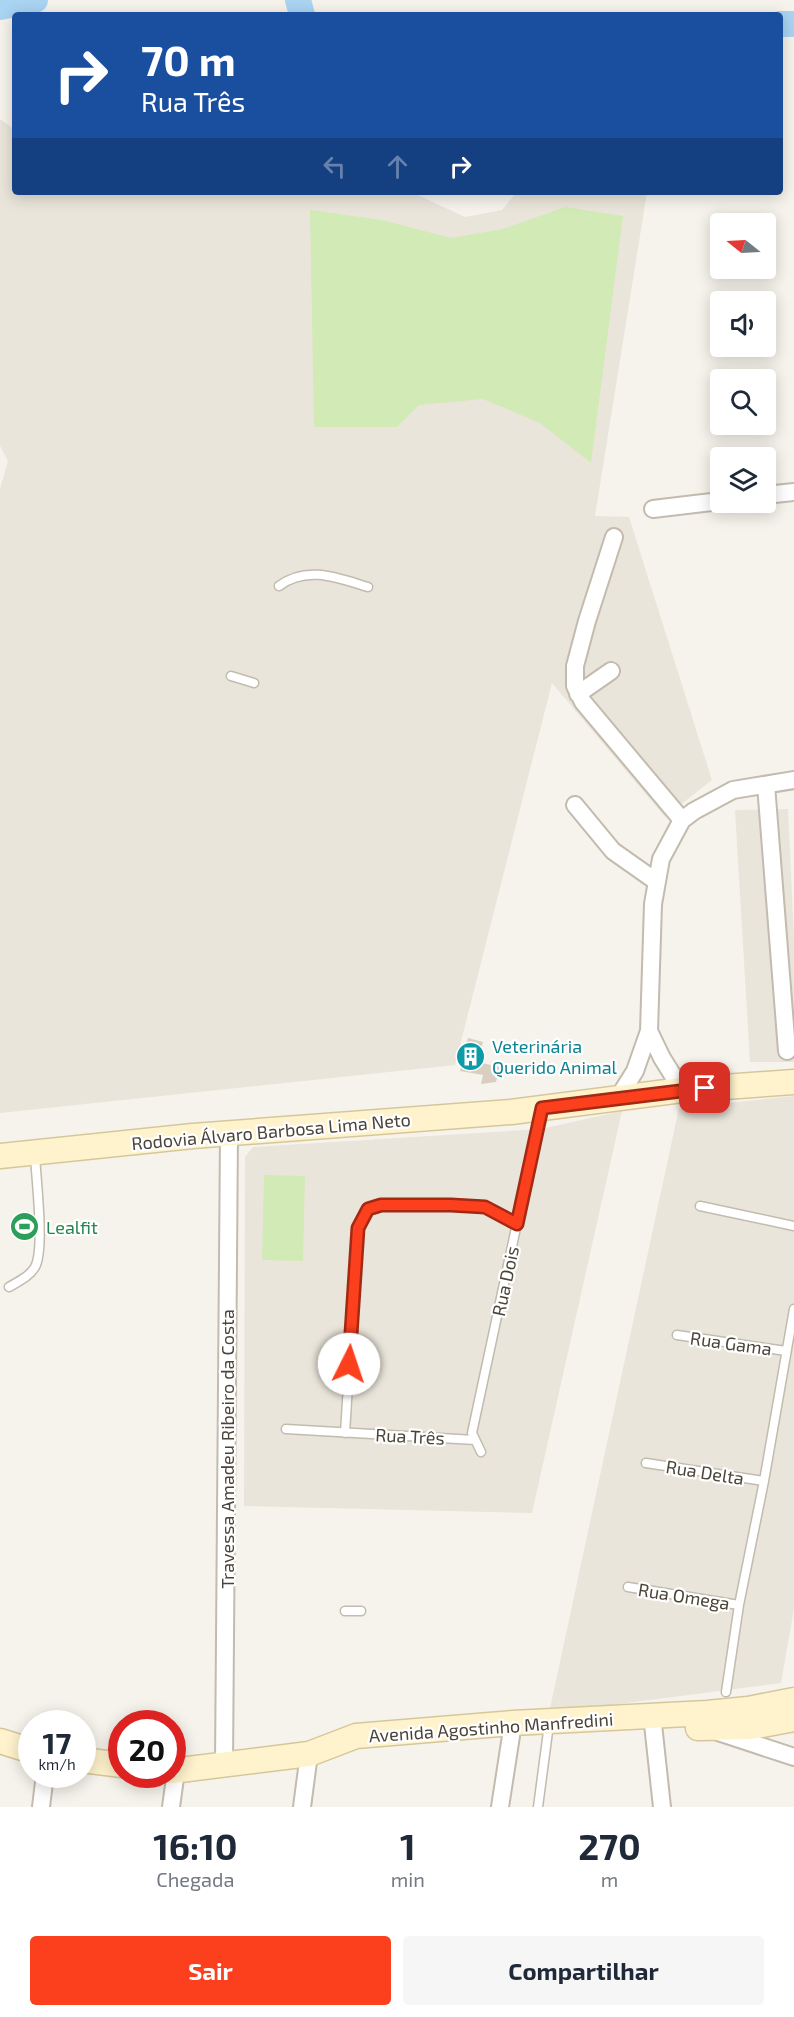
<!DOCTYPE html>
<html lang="pt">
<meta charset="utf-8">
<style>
:root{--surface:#fff;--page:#f6f6f7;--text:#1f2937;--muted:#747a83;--accent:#fc3f1d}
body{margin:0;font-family:"Exo 2",sans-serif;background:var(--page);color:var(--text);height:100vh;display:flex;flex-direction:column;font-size:22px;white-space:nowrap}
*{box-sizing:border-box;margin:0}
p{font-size:20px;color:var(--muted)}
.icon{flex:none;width:33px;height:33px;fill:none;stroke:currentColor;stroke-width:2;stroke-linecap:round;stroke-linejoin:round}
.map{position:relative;height:1807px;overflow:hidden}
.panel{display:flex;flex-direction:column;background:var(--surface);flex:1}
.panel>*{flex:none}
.hud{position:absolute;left:12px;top:12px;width:771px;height:183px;border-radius:6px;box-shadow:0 3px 15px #0003;background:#1a4fa0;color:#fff;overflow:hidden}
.needle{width:39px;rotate:288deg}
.controls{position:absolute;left:710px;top:213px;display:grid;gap:12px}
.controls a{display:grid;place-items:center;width:66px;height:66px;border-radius:6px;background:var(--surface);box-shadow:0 3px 15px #0003;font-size:30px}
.speed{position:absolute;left:18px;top:1710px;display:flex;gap:12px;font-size:30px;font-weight:700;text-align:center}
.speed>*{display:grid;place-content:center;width:78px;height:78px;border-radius:50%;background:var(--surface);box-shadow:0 3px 15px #0003;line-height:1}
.speed small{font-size:15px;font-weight:400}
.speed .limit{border:9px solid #d22;background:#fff;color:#111}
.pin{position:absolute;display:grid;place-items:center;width:51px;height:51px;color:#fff;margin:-26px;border-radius:12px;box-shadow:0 3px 9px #0006}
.me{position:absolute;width:66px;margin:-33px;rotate:4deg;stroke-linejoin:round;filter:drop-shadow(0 0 4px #0008)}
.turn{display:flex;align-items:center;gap:21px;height:126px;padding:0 30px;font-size:27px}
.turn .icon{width:78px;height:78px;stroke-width:2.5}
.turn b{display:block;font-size:42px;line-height:51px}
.lanes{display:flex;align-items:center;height:57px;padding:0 30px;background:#0003;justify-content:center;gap:30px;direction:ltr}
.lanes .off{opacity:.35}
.eta{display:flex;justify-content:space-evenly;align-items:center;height:102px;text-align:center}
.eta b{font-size:36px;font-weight:700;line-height:42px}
.button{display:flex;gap:12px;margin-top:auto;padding:12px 30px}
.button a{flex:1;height:69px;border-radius:6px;background:var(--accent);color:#fff;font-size:24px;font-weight:700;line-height:69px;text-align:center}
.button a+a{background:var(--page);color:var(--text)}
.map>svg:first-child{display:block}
.residential{fill:#eae5da}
.green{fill:#d2eab5}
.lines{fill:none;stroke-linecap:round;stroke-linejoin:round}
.river{stroke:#a9d4f2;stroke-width:26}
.building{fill:#d8cfc1}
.service-casing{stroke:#c2bbae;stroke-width:11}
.minor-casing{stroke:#c2bbae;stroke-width:20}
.secondary-casing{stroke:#d6c79b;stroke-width:27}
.service{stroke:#fff;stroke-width:8}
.minor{stroke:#fff;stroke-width:16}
.secondary{stroke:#fff3cd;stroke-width:24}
.route-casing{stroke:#a42913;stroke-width:15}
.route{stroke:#fc3f1d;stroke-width:10}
.labels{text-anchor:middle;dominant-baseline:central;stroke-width:4.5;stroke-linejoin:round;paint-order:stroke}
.culture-label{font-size:18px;fill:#0d838f;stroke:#fff;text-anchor:start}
.street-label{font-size:18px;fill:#4b4439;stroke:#fff}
.leisure-label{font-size:18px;fill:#27864d;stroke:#fff;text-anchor:start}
</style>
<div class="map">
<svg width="794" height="1807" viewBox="0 0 794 1807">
<rect width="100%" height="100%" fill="#f6f3ec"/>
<path class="residential" d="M0,119L15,130V192H411L465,217L502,210L517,192H647L595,516L629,517L712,780L665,817L552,683L455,1065L0,1113V489L8,461L0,446Z
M788,809L794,938V1062H750L735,810Z
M794,1096V1609L781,1683L549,1713L679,1108Z
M622,1111L532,1513L244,1506L245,1157L253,1147L541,1129Z"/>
<path class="green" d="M565,207L623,216L591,463L540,423L483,399L419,405L397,427H314L310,210L382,220L451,238L503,229Z
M264,1175L305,1176L303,1261L262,1260Z"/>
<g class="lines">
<path class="river" d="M298,0L302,15
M0,7L35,0
M780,24H794"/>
</g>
<path class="building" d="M468,1038L483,1042L477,1062L500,1067L496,1082L481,1084L483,1075L460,1071Z"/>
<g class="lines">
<defs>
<path id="service" d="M279,586C307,565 338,578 368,587
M231,676L254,683
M700,1206L794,1226
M9,1287C19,1281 29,1277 35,1267C45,1249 36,1179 35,1155
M677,1335L786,1351
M286,1429L475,1440
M345,1433L358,1228L368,1209L381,1205H451L485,1207L517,1224
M481,1452L472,1433L541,1111
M646,1463L764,1481
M628,1587L739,1605
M345,1611H361
M726,1692L739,1605L764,1481L794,1309
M538,1807L549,1724"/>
<path id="minor" d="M765,495L794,492
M653,509L720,501
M614,537L587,621L575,666V686L583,702L682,820
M578,694L611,671
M766,785L787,1051
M575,805L613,851L657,882
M649,1031L662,1058L682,1090
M618,1098L635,1071L649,1031L653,904L661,859L682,820L694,811L733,790L794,780
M652,1715L662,1807
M718,1732L794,1757
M224,1764L229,1134
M41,1807L45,1774
M171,1807L176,1771
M302,1807L309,1754
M500,1807L513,1723"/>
<path id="secondary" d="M0,1156L193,1136L511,1112L682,1090L794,1082
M698,1728L751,1727L794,1719
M0,1741L32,1751
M82,1760L122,1765
M172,1771L309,1754L356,1736L513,1723L707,1713L748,1709L794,1700"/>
</defs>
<use href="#service" class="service-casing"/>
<use href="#minor" class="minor-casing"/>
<use href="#secondary" class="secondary-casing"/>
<use href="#service" class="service"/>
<use href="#minor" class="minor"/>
<use href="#secondary" class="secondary"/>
</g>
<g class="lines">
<defs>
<path id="route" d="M349,1364L358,1228L368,1209L381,1205H451L485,1207L517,1224L542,1108L705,1088"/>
</defs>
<use href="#route" class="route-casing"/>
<use href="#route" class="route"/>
</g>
<defs>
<symbol id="building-disc" viewBox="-11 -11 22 22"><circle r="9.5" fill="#0f9aa8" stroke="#fff"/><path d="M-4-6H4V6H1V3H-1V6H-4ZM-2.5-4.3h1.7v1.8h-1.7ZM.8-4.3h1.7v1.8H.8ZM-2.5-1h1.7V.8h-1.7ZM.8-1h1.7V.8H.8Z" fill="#fff"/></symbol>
<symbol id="stadium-disc" viewBox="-11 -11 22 22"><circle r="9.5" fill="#2e9e5b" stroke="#fff"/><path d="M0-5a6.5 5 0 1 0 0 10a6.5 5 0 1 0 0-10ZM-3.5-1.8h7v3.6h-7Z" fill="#fff"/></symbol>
</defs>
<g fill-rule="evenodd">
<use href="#building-disc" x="454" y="1040" width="33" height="33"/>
<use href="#stadium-disc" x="8" y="1210" width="33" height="33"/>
</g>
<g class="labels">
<g class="culture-label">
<text x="492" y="1046">Veterinária<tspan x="492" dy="21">Querido Animal</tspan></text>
</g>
<g class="street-label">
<text transform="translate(271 1131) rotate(-5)">Rodovia Álvaro Barbosa Lima Neto</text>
<text transform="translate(505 1281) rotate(-78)">Rua Dois</text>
<text transform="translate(731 1343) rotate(8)">Rua Gama</text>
<text transform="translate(410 1436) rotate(3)">Rua Três</text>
<text transform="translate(227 1449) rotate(-90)">Travessa Amadeu Ribeiro da Costa</text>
<text transform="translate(705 1472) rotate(9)">Rua Delta</text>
<text transform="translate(684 1596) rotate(9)">Rua Omega</text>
<text transform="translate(491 1727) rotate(-4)">Avenida Agostinho Manfredini</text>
</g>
<g class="leisure-label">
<text x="46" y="1227">Lealfit</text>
</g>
</g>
</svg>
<div class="controls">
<a><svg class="needle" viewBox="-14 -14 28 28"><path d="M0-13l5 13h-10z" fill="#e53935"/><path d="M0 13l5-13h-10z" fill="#747a83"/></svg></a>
<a><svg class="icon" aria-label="sound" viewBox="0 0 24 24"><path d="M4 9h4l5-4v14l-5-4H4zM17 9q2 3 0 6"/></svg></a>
<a><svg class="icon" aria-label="search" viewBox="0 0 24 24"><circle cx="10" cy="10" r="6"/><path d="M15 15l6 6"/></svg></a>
<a><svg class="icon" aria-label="layers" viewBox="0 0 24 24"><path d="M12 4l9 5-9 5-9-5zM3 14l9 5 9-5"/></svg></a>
</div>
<div class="speed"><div>17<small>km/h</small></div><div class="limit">20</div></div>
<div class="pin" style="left:705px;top:1088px;background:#d93025"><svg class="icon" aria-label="arrive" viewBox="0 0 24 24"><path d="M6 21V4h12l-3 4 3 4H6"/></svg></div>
<svg class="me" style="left:349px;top:1364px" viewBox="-20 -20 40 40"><circle r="19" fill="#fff"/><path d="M0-13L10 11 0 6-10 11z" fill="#fc3f1d"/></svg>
<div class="hud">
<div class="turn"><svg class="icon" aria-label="right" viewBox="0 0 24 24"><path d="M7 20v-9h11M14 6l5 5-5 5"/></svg><div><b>70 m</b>Rua Três</div></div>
<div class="lanes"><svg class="icon off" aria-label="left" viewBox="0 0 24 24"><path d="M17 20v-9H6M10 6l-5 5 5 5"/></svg><svg class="icon off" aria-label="ahead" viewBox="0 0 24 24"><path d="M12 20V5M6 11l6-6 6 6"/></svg><svg class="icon" aria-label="right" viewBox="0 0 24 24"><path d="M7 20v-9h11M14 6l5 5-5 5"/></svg></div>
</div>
</div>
<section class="panel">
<div class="eta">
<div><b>16:10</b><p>Chegada</p></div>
<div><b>1</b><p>min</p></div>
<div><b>270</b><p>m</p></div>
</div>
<div class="button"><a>Sair</a><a>Compartilhar</a></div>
</section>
